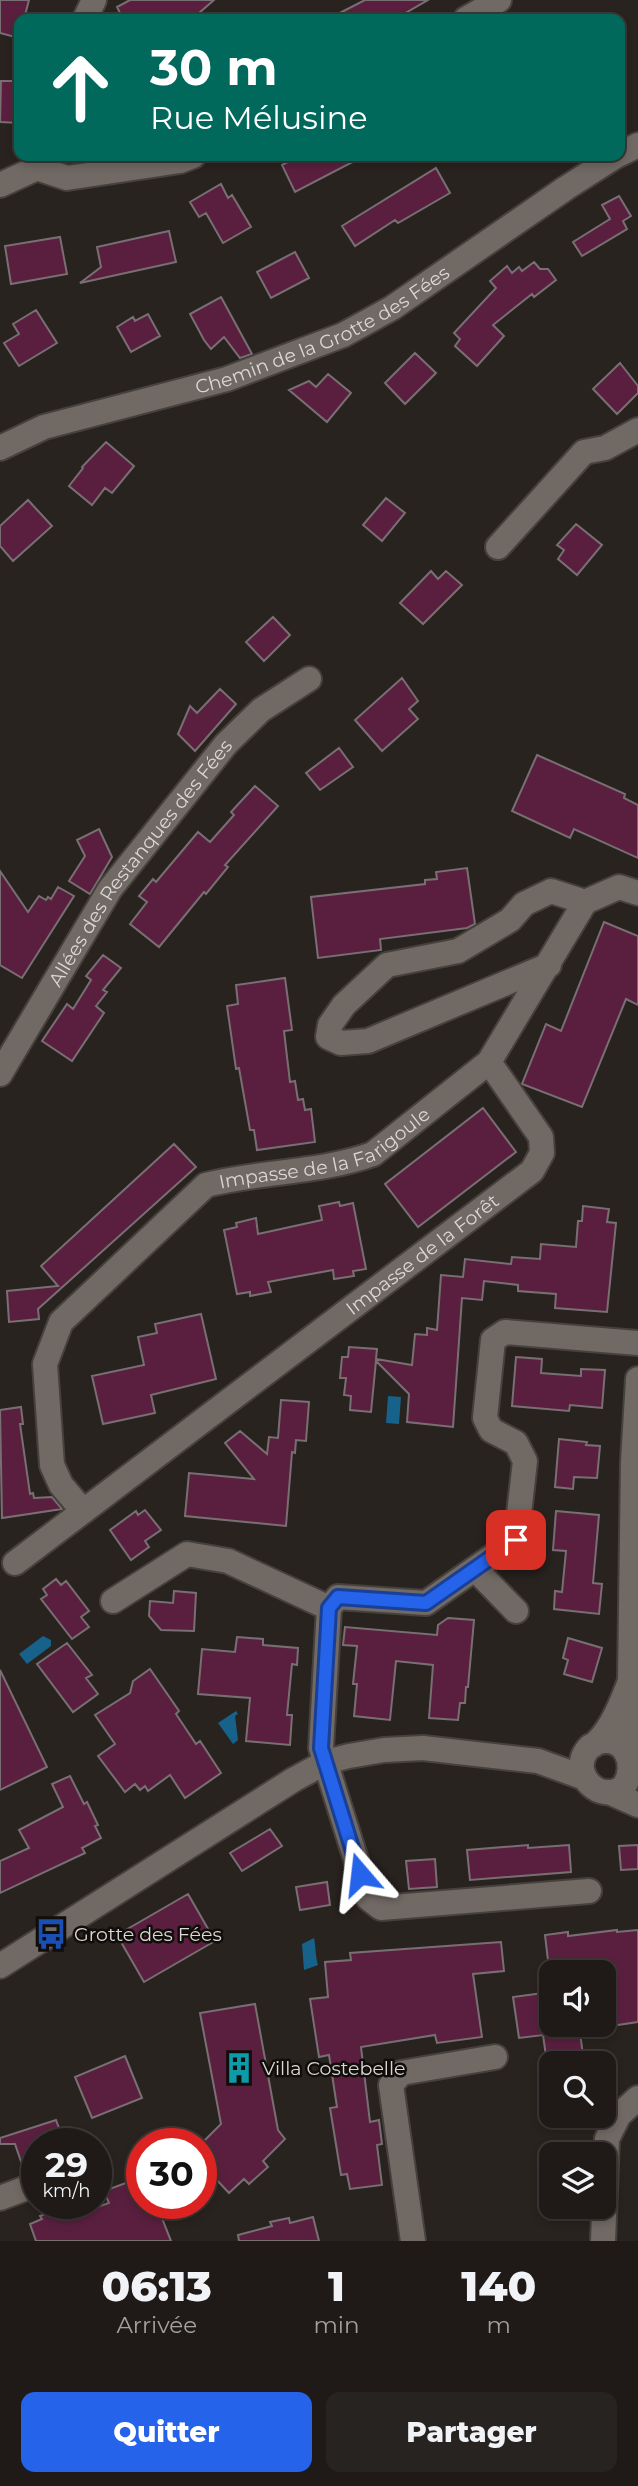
<!DOCTYPE html>
<html lang="fr">
<meta charset="utf-8">
<style>
:root{--surface:#1f1a17;--page:#272320;--text:#f1f3f6;--muted:#a1a1a1;--line:#3c3836;--accent:#2563eb}
body{margin:0;font-family:Montserrat,sans-serif;background:var(--page);color:var(--text);height:100vh;display:flex;flex-direction:column;font-size:26px;white-space:nowrap}
*{box-sizing:border-box;margin:0}
p{font-size:23px;color:var(--muted)}
.icon{flex:none;width:38px;height:38px;fill:none;stroke:currentColor;stroke-width:2;stroke-linecap:round;stroke-linejoin:round}
.map{position:relative;height:2241px;overflow:hidden}
.details{display:flex;flex-direction:column;background:var(--surface);flex:1}
.details>*{flex:none}
.hud{position:absolute;left:14px;top:14px;width:611px;height:147px;border-radius:14px;box-shadow:0 4px 10px #0003,0 0 0 2px var(--line);background:#00695c;color:#fff;overflow:hidden}
.controls{position:absolute;left:539px;top:1960px;display:grid;gap:14px}
.controls a{display:grid;place-items:center;width:77px;height:77px;border-radius:14px;background:var(--surface);box-shadow:0 4px 10px #0003,0 0 0 2px var(--line);font-size:35px}
.speed{position:absolute;left:21px;top:2128px;display:flex;gap:14px;font-size:35px;font-weight:700;text-align:center}
.speed>*{display:grid;place-content:center;width:91px;height:91px;border-radius:50%;background:var(--surface);box-shadow:0 4px 10px #0003,0 0 0 2px var(--line);line-height:1}
.speed small{font-size:18px;font-weight:400}
.speed .limit{border:10px solid #d22;background:#fff;color:#111}
.pin{position:absolute;display:grid;place-items:center;width:60px;height:60px;color:#fff;margin:-30px;border-radius:14px;box-shadow:0 4px 10px #0006}
.me{position:absolute;width:77px;margin:-38px;rotate:343deg;stroke-linejoin:round;filter:drop-shadow(0 0 5px #0008)}
.turn{display:flex;align-items:center;gap:24px;height:147px;padding:0 21px;font-size:32px}
.turn .icon{width:91px;height:91px;stroke-width:2.5}
.turn b{display:block;font-size:49px;line-height:60px}
.eta{display:flex;justify-content:space-evenly;align-items:center;height:119px;text-align:center}
.eta b{font-size:42px;font-weight:800;line-height:49px}
.primary-button{display:flex;gap:14px;margin-top:auto;padding:14px 21px}
.primary-button a{flex:1;height:80px;border-radius:14px;background:var(--accent);color:#fff;font-size:28px;font-weight:800;line-height:80px;text-align:center}
.primary-button a+a{background:var(--page);color:var(--text)}
.map>svg:first-child{display:block}
.water{fill:#17628b}
.building{fill:#5a1f3f;stroke:#786f73;stroke-width:2}
.lines{fill:none;stroke-linecap:round;stroke-linejoin:round}
.street-casing{stroke:#46413d;stroke-width:28}
.street{stroke:#716964;stroke-width:24}
.route-casing{stroke:#184099;stroke-width:18}
.route{stroke:#2563eb;stroke-width:12}
.labels{text-anchor:middle;dominant-baseline:central;stroke-width:5;stroke-linejoin:round;paint-order:stroke}
.street-label{font-size:19px;fill:#dbd7d4;stroke:#100d0b}
.poi-label{font-size:19px;fill:#dbd7d4;stroke:#100d0b;text-anchor:start}
</style>
<div class="map">
<svg width="638" height="2241" viewBox="0 0 638 2241">
<rect width="100%" height="100%" fill="#29231f"/>
<path class="water" d="M388,1396L401,1397L399,1424L386,1423Z
M43,1636L51,1640V1646L27,1664L19,1654Z
M236,1711L238,1714L235,1716L238,1740L233,1744L218,1723Z
M314,1938C316,1947 315,1955 318,1965L304,1970L302,1944Z"/>
<path class="building" d="M0,0H29L24,19H19V38L0,33Z
M130,0H214L192,19H123L117,7Z
M365,0H428L395,19H328Z
M1,81H19V123L0,122Z
M299,156H364L295,192L282,165Z
M436,168L450,193L398,223L395,220L355,246L342,226Z
M221,184L228,198L232,195L251,227L223,243L206,213L199,217L190,202Z
M619,196L631,216L623,221L627,229L582,256L573,242L610,219L602,205Z
M169,231L176,262L80,283L101,267L97,247Z
M60,237L67,274L11,284L5,246Z
M295,252L309,278L271,298L257,272Z
M534,262L540,269H548L556,280L534,297L532,294L493,325L504,336L477,366L455,346L460,339L454,333L496,288L490,281L507,266L512,273L519,267L522,271Z
M221,297L252,354L240,358L224,337L211,349L204,340L190,314Z
M36,310L57,343L19,366L4,343L19,334L13,324Z
M148,314L160,336L131,352L117,327L133,317L135,321Z
M415,353L436,373L405,404L385,383Z
M620,363L638,386V393L617,414L593,389Z
M328,374L351,393L327,422L289,390L309,381L316,387Z
M106,442L134,466L112,493L105,488L92,505L69,486L83,468L82,467Z
M386,498L405,513L382,541L363,525Z
M28,500L52,526L13,561L0,546V526Z
M576,524L602,545L577,575L558,559L564,550L557,545Z
M431,571L438,579L446,571L462,585L423,624L400,603Z
M273,617L290,635L264,661L246,642Z
M402,678L418,701L409,709L418,719L382,751L355,720Z
M220,689L236,704L195,751L178,734L190,706L197,713Z
M339,748L353,767L320,790L306,773Z
M537,755L625,794L624,798L638,805V858L574,829L570,838L512,811Z
M255,786L278,806L225,865L228,867L206,894L204,892L159,947L130,924L147,902L139,896L153,879L156,882L198,832L210,842L234,815L231,812Z
M99,829L112,857L90,894L69,881L85,856L77,840Z
M467,868L475,924L467,928L380,939L381,950L318,958L311,897L425,884V880L437,879L436,872Z
M0,871L28,912L39,896L46,900L48,897L51,899L58,887L74,896L22,978L0,965Z
M604,922L638,936V1005L626,999L582,1107L522,1084L546,1024L561,1031Z
M103,955L121,968L103,990L107,992L96,1006L104,1013L72,1061L42,1041L67,1004L73,1009L91,980L86,976Z
M285,978L292,1030L284,1031L290,1082L295,1081L298,1100L303,1099L305,1110L311,1109L315,1142L257,1150L254,1130H250L239,1068L236,1069L227,1006L238,1004L236,985Z
M483,1108L516,1152L418,1227L385,1184Z
M174,1144L196,1167L38,1309L39,1319L9,1322L7,1291L58,1286L41,1266Z
M339,1202L340,1206L353,1203L366,1269L353,1271L354,1276L334,1279L333,1270L300,1276L268,1282L271,1292L250,1296V1292L237,1294L224,1230L237,1227L236,1223L256,1218L258,1234L322,1220L319,1206Z
M583,1206L609,1209L607,1222L616,1223L607,1312L555,1308L556,1294L518,1291V1285L484,1281L482,1300L462,1298L453,1427L407,1422L409,1394L376,1361L371,1412L350,1410L351,1396L344,1395L346,1378H340L342,1357H348L349,1347L377,1349L376,1359L412,1365L415,1334L427,1335V1328L437,1330L441,1275L463,1277L465,1259L511,1264L512,1257L540,1259L541,1244L576,1247L578,1221H582Z
M201,1314L216,1379L151,1395L155,1413L103,1424L92,1376L144,1365L138,1337L157,1333L155,1324Z
M516,1357L542,1359L541,1373L581,1376V1369L605,1370L602,1408L570,1405L569,1411L512,1406Z
M281,1400L309,1402L306,1441L296,1440L295,1453L292,1452L286,1526L185,1516L189,1473L254,1479L225,1443L240,1431L267,1454L269,1437L278,1438Z
M21,1407L23,1424H20L30,1494L33,1493L34,1498L52,1497L62,1509L2,1518L0,1410Z
M559,1439L587,1442L586,1445L600,1446L597,1478L574,1477L573,1489L555,1487Z
M145,1510L161,1530L145,1541L149,1547L131,1560L110,1530L136,1511L138,1515Z
M556,1511L599,1515L593,1583L602,1584L599,1614L554,1609L555,1591L562,1592L566,1551L553,1550Z
M56,1579L61,1585L66,1581L89,1611L81,1617L89,1627L72,1639L41,1599L47,1595L43,1589Z
M174,1591L196,1593L194,1631L161,1630L149,1616L150,1601L173,1603Z
M448,1618L474,1620L468,1687H466L465,1703H460L458,1720L429,1718L433,1665L396,1661L390,1720L354,1716L357,1684H353L357,1646L343,1645L345,1627L437,1635L438,1625Z
M237,1637L263,1639V1645L298,1648L297,1665L292,1664L287,1715H292L290,1745L246,1741L250,1698L198,1694L202,1649L235,1652Z
M568,1638L602,1648L592,1682L564,1674L568,1660L563,1658Z
M67,1643L92,1675L86,1678L98,1694L73,1712L37,1664Z
M150,1669L179,1711L176,1714L196,1744L200,1741L221,1773L185,1798L170,1775L148,1791L145,1786L140,1790L135,1784L125,1792L98,1756L115,1744L95,1715L130,1693L133,1681Z
M0,1670L47,1767L0,1790Z
M70,1776L84,1804L87,1802L98,1825L95,1826L101,1838L82,1848L85,1853L0,1893V1861L29,1848L19,1830L63,1807L52,1784Z
M270,1829L282,1846L242,1871L230,1853Z
M528,1845V1848L569,1845L571,1872L470,1880L467,1850Z
M638,1845V1869L621,1870L619,1846Z
M435,1859L437,1887L409,1889L406,1861Z
M327,1882L330,1905L300,1910L296,1887Z
M188,1894L215,1941L144,1982L117,1935Z
M617,1930V1932L638,1930V2022L604,2027V1964L549,1969L545,1935L568,1932V1936Z
M501,1942L504,1971L473,1974L482,2037L437,2043L435,2035L361,2047L370,2122L379,2120L382,2144L377,2145L382,2185L350,2189L347,2174L341,2175L330,2108L337,2107L329,2055L319,2057L310,1999L328,1997L325,1962L351,1960L350,1953Z
M551,1992V2025H579L584,2063H547L543,2035L519,2038L513,1997Z
M255,2004L278,2130L285,2139L263,2161L268,2167L249,2184L244,2179L229,2193L201,2163V2144L221,2124L200,2013Z
M125,2056L142,2098L92,2118L75,2077Z
M56,2120L65,2144H37V2169L25,2173L15,2144H0V2138Z
M142,2177V2203H156L171,2241H36L30,2224L42,2219L40,2216L66,2206L70,2217L109,2203L104,2191Z
M313,2217L319,2241H239L238,2235L272,2226L270,2222L289,2218L290,2223Z"/>
<g class="lines">
<defs>
<g id="street">
<path d="M85,19L94,0"/>
<path d="M466,19L499,0"/>
<path d="M620,154L638,145"/>
<path d="M37,168L67,178L180,161L193,156"/>
<path d="M0,185L37,168L42,156"/>
<path id="s1" d="M0,448L44,427L227,379L343,335L392,308L566,188L616,156"/>
<path d="M498,547L584,452L605,448L638,430"/>
<path d="M549,965L368,1041L341,1043L328,1037L330,1025L344,1005L387,965L458,951L510,920L524,904L551,891L585,902"/>
<path id="s2" d="M0,1074L110,889L226,744L261,710L309,679"/>
<path id="s3" d="M83,1511L61,1485L52,1465L45,1364L61,1322L206,1185C261,1171 320,1173 373,1154L489,1062L585,902L619,887L638,893"/>
<path id="s4" d="M15,1563L532,1171L542,1153L541,1137L489,1062"/>
<path d="M475,1569L516,1611"/>
<path d="M113,1601L187,1554L228,1561L329,1608"/>
<path d="M596,1743C625,1733 638,1765 624,1786C601,1806 569,1774 587,1750C593,1742 589,1750 596,1743C612,1728 622,1702 630,1681"/>
<path d="M630,1751L634,1705L630,1681L633,1462L638,1379"/>
<path d="M609,1792L638,1805"/>
<path d="M589,1891L381,1908L368,1898L321,1748L329,1608L338,1597L426,1603L516,1540L525,1461L516,1443L491,1430L485,1418L493,1340L505,1332L638,1343"/>
<path d="M0,1966L293,1780L326,1762L349,1756L384,1750L423,1748L538,1761L585,1778"/>
<path d="M0,2198L37,2184"/>
<path d="M413,2241L391,2085L401,2073L495,2057"/>
<path d="M603,2241L607,2139L619,2115L638,2098"/>
</g>
</defs>
<use href="#street" class="street-casing"/>
<use href="#street" class="street"/>
</g>
<g class="lines">
<defs>
<path id="route" d="M360,1874L321,1748L329,1608L338,1597L426,1603L516,1540"/>
</defs>
<use href="#route" class="route-casing"/>
<use href="#route" class="route"/>
</g>
<defs>
<symbol id="bus-bare" viewBox="-9 -9 18 18"><path d="M-5-6H5V4H4V6H2V4H-2V6H-4V4H-5ZM-3.5-4V0h7V-4ZM-3.5 1.2v1.5H-2V1.2ZM2 1.2v1.5H3.5V1.2Z" fill="#1a4fb4" stroke="#100d0b" stroke-width="2.5" paint-order="stroke"/></symbol>
<symbol id="building-bare" viewBox="-9 -9 18 18"><path d="M-4-6H4V6H1V3H-1V6H-4ZM-2.5-4.3h1.7v1.8h-1.7ZM.8-4.3h1.7v1.8H.8ZM-2.5-1h1.7V.8h-1.7ZM.8-1h1.7V.8H.8Z" fill="#0f9aa8" stroke="#100d0b" stroke-width="2.5" paint-order="stroke"/></symbol>
</defs>
<g fill-rule="evenodd">
<use href="#bus-bare" x="29" y="1912" width="44" height="44"/>
<use href="#building-bare" x="217" y="2046" width="44" height="44"/>
</g>
<g class="labels">
<g class="street-label">
<text stroke="none"><textPath href="#s1" startOffset="345">Chemin de la Grotte des Fées</textPath></text>
<text stroke="none"><textPath href="#s2" startOffset="254">Allées des Restanques des Fées</textPath></text>
<text stroke="none"><textPath href="#s3" startOffset="528">Impasse de la Farigoule</textPath></text>
<text stroke="none"><textPath href="#s4" startOffset="511">Impasse de la Forêt</textPath></text>
</g>
<g class="poi-label">
<text x="74" y="1934">Grotte des Fées</text>
<text x="262" y="2068">Villa Costebelle</text>
</g>
</g>
</svg>
<div class="controls">
<a><svg class="icon" aria-label="sound" viewBox="0 0 24 24"><path d="M4 9h4l5-4v14l-5-4H4zM17 9q2 3 0 6"/></svg></a>
<a><svg class="icon" aria-label="search" viewBox="0 0 24 24"><circle cx="10" cy="10" r="6"/><path d="M15 15l6 6"/></svg></a>
<a><svg class="icon" aria-label="layers" viewBox="0 0 24 24"><path d="M12 4l9 5-9 5-9-5zM3 14l9 5 9-5"/></svg></a>
</div>
<div class="speed"><div>29<small>km/h</small></div><div class="limit">30</div></div>
<div class="pin" style="left:516px;top:1540px;background:#d93025"><svg class="icon" aria-label="arrive" viewBox="0 0 24 24"><path d="M6 21V4h12l-3 4 3 4H6"/></svg></div>
<svg class="me" style="left:360px;top:1874px" viewBox="-20 -20 40 40"><path d="M0-17L14 15 0 8-14 15z" fill="#2563eb" stroke="#fff" stroke-width="4"/></svg>
<div class="hud">
<div class="turn"><svg class="icon" aria-label="ahead" viewBox="0 0 24 24"><path d="M12 20V5M6 11l6-6 6 6"/></svg><div><b>30 m</b>Rue Mélusine</div></div>
</div>
</div>
<section class="details">
<div class="eta">
<div><b>06:13</b><p>Arrivée</p></div>
<div><b>1</b><p>min</p></div>
<div><b>140</b><p>m</p></div>
</div>
<div class="primary-button"><a>Quitter</a><a>Partager</a></div>
</section>
